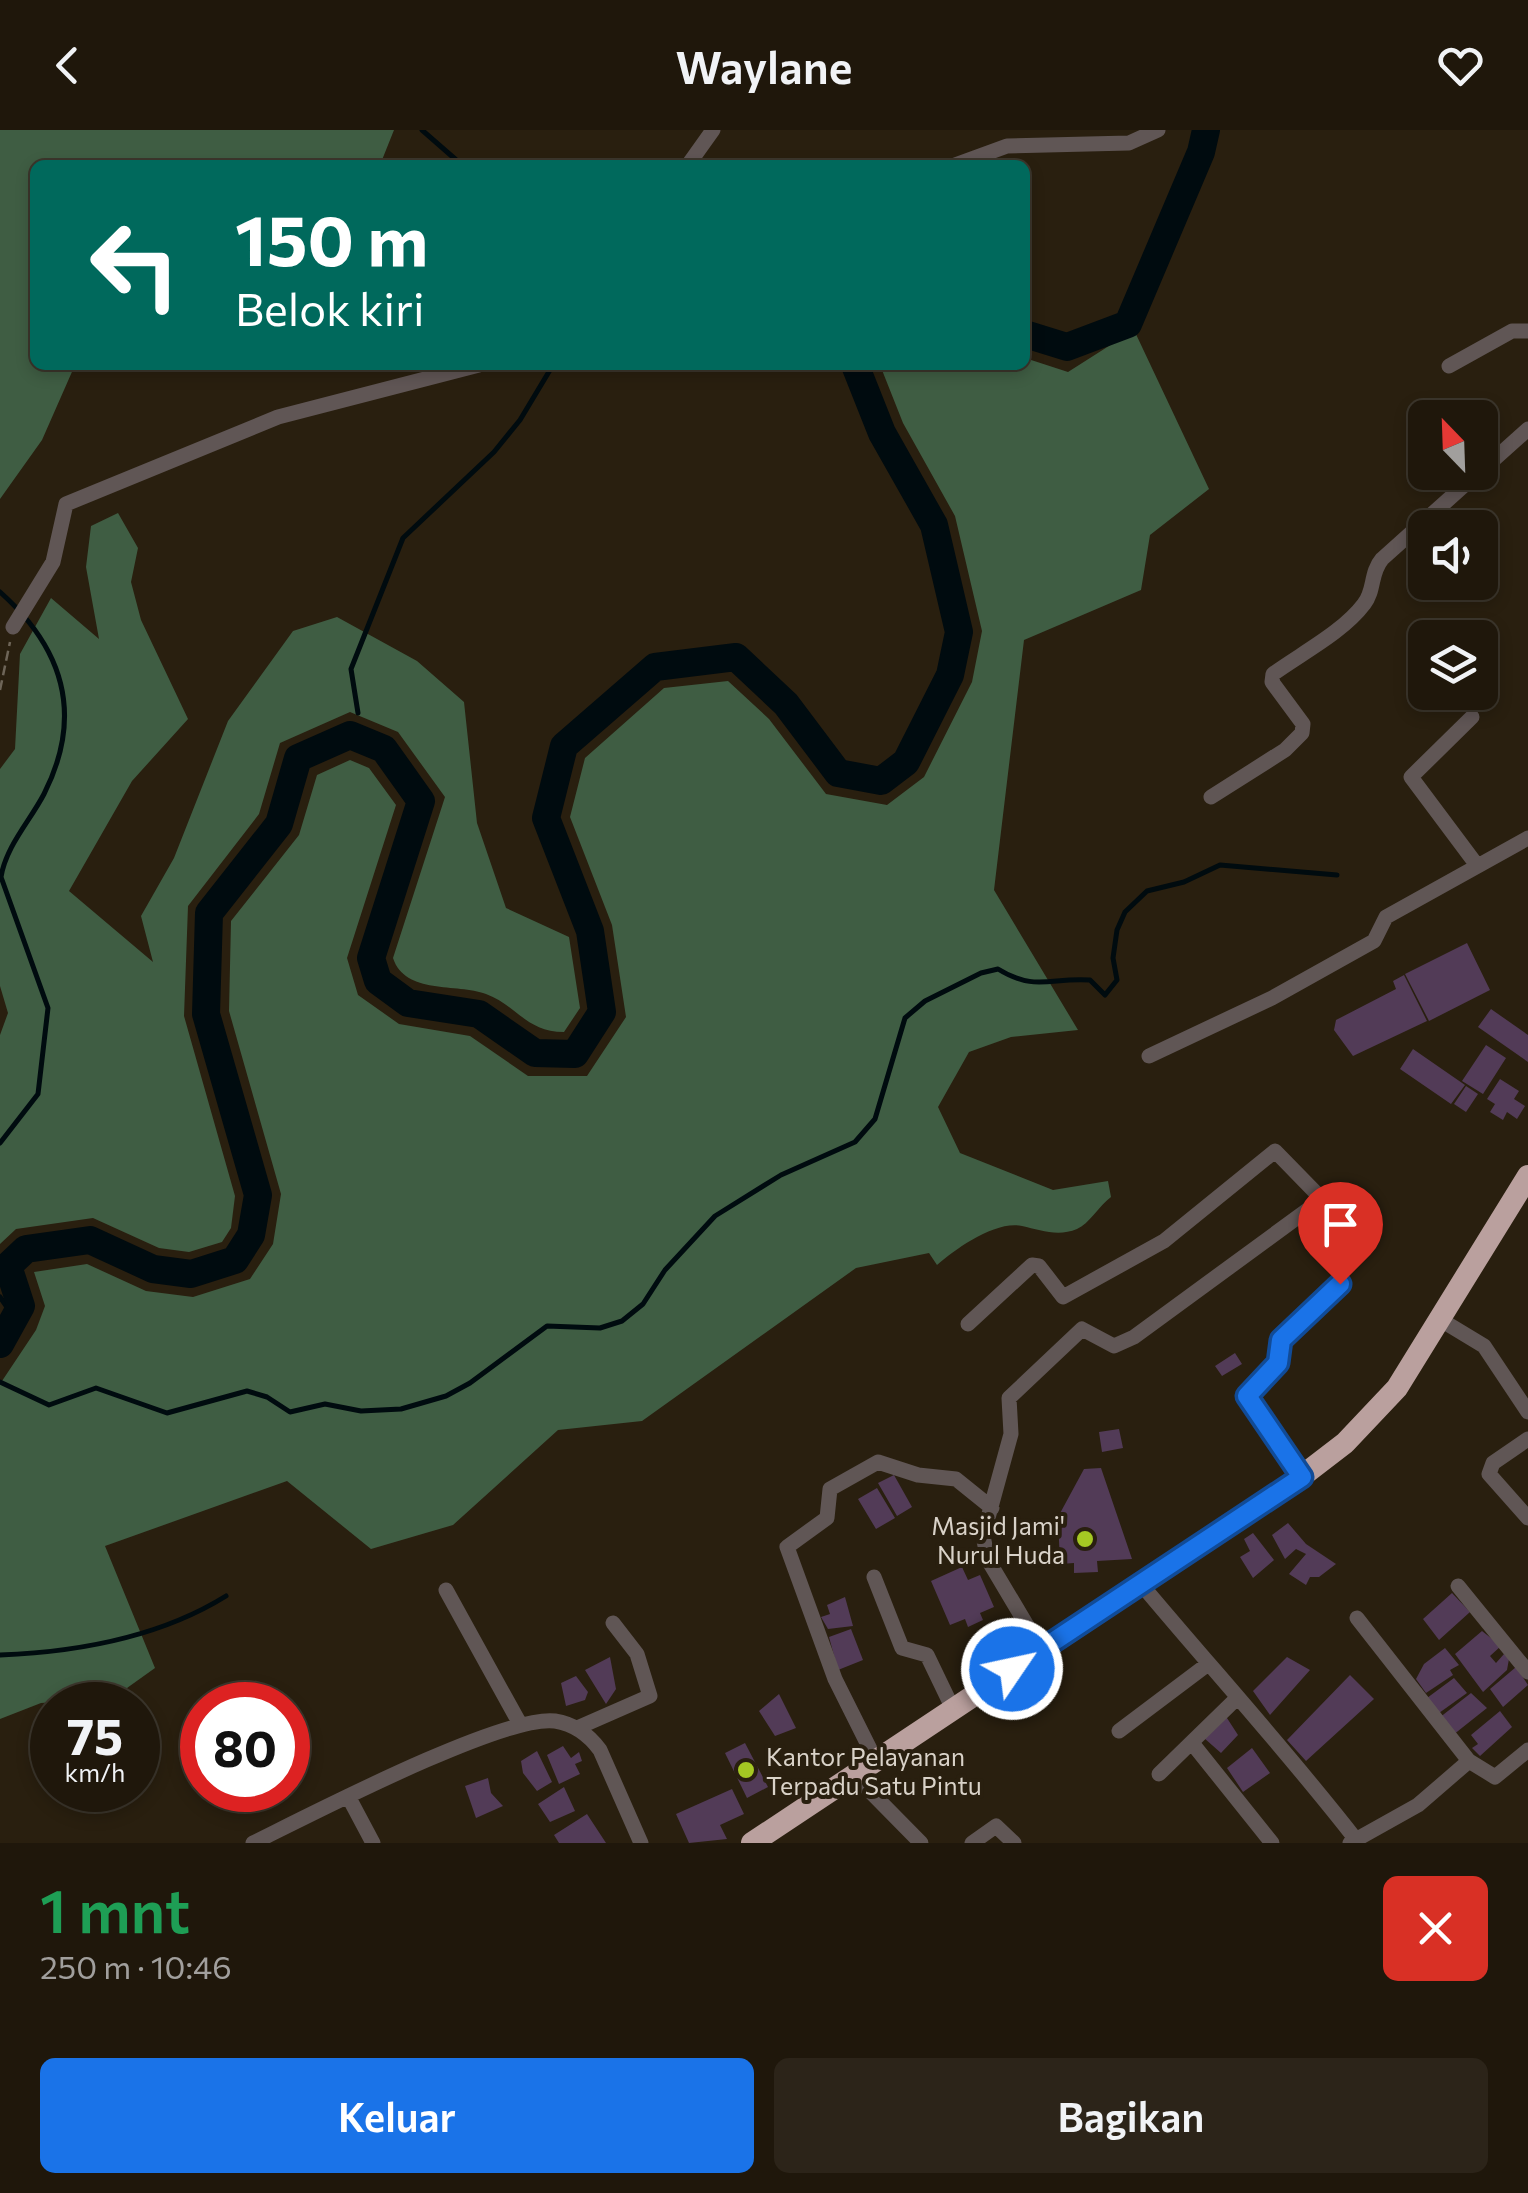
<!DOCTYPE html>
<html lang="id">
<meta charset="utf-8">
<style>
:root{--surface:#1f170b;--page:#2c2419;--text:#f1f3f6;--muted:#a19f9d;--line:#3c362c;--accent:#1a73e8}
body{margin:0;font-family:Commissioner,sans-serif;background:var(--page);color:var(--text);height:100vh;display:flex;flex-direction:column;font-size:38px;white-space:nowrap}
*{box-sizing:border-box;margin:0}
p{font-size:32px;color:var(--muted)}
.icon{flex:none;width:55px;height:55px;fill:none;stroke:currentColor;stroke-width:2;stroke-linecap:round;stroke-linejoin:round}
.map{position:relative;height:1713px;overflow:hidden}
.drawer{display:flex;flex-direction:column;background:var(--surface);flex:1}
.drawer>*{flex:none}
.guide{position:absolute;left:30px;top:30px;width:1000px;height:210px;border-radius:15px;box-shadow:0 5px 15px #0003,0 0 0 2px var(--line);background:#00695c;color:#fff;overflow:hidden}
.needle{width:65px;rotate:337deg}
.controls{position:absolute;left:1408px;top:270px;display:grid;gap:20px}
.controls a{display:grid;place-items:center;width:90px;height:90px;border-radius:15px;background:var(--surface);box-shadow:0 5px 15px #0003,0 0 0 2px var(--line);font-size:50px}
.speed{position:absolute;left:30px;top:1552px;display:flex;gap:20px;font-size:50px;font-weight:700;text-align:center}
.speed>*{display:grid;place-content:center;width:130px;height:130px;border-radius:50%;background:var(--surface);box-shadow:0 5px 15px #0003,0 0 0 2px var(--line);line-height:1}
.speed small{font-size:25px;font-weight:400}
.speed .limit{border:15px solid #d22;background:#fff;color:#111}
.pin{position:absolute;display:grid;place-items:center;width:85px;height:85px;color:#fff;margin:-102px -42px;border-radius:50% 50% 50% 0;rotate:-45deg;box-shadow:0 0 10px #0007}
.pin .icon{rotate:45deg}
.me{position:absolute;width:110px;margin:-55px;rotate:56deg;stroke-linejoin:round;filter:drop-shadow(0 0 8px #0008)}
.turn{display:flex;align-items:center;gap:35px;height:210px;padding:0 40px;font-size:45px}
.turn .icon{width:130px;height:130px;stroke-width:2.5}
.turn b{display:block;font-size:70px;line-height:85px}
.round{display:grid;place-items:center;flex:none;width:105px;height:105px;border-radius:15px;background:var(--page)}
.summary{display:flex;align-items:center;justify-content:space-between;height:170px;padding:0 40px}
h1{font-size:60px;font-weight:600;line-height:75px;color:#1e9e55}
.cta{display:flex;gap:20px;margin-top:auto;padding:20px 40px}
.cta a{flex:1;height:115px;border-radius:15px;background:var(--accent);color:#fff;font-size:40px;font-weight:600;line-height:115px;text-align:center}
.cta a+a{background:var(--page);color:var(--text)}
header{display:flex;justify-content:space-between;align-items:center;height:130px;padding:0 40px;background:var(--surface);font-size:45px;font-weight:600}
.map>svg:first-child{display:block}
.forest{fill:#3f5d43}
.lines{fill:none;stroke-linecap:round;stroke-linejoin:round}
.stream{stroke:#000b0f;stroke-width:5}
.river{stroke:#000b0f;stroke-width:28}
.building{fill:#523b57}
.path{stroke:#6e6558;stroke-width:2.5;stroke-dasharray:10 5;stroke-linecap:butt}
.minor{stroke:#605655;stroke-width:15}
.highway{stroke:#baa09e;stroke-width:22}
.route-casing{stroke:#114b97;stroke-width:25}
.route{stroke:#1a73e8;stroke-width:18}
.poi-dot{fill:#a5c823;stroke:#291f0f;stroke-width:4}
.labels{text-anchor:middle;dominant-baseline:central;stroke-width:8;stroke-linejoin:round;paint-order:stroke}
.poi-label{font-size:25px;fill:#d9d2c8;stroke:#291f0f;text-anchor:end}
</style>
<header><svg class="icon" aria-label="back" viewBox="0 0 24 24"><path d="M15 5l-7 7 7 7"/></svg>Waylane<svg class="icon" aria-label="heart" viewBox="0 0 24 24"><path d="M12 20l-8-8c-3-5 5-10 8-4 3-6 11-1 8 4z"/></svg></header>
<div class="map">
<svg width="1528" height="1713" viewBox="0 0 1528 1713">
<rect width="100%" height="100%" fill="#291f0f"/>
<path class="forest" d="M0,0H394L380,35H35V235H75L42,310L0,369Z
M1134,200L1209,359L1150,405L1141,460L1024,510L994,760L1078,900L1011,907L969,922L938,977L960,1023L1053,1060L1108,1051L1111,1067C1099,1076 1089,1094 1077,1099C1058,1107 1040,1100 1022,1096C996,1090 955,1119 937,1135L929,1123L856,1138L642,1291L558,1300L453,1395L371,1419L287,1351L105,1416L155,1538L113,1568L41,1573L0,1589V1254L36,1200L45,1176L34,1142L87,1134L146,1161L193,1167L250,1149L273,1114L281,1064L229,881L231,791L299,705L317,645L350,630L369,638L396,675L347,828L358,865L399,894L470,906L528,946H587L626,887L612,795L570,687L585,628L664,558L728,551L769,589L826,664L887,675L924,647L972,552L982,501L955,386L903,293L880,235H1025V228L1068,242Z
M118,383L138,418L131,452L141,490L188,589L132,651L69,761L153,832L141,786L174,728L228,591L293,501L337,487L417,531L464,572L477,693L506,778L569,807L580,878L564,902C526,902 518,876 486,864C457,853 405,865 393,828L445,667L398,602L350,582L280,613L259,684L188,776L184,886L235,1066L231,1098L222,1112L189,1122L159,1118L93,1088L16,1099L0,1114V905L8,883L0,856V639L15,619L20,524L51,468L99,509L86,437L91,396Z"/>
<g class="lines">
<path class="stream" d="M422,0L462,35
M0,462C63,518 84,585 44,664C30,691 6,716 1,747L48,878L38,964L0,1013
M358,583L351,539L403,408L494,322L520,290L553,235
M0,1167L16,1190
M0,1252L49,1275L96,1258L167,1283L247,1261L267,1267L290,1282L325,1274L361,1281L401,1279L446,1266L470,1253L547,1196L600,1198L622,1191L643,1174L665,1140L715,1086L781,1045L855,1012L875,989L905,888L925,871L981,843L998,839C1035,862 1051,847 1090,850L1105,865L1117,850L1113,828L1117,800L1125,782L1147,761L1184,752L1220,735L1337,745
M0,1525C77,1522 160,1507 226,1466"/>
<path class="river" d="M1025,204L1067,217L1128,194L1201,22L1206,0
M0,1214L21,1176L8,1136L26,1119L90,1110L153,1139L191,1144L235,1130L251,1105L258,1065L206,884L209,783L279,694L298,628L350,605L384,619L421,671L371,828L378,851L408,873L479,884L535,923L575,924L602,882L590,801L546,688L564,616L655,537L736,527L786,574L838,643L881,651L906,632L950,545L959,502L934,395L882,303L855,235"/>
</g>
<path class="building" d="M1467,813L1490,860L1429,891L1405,844Z
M1404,845L1427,891L1353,926L1334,900L1336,890L1396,859L1393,851Z
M1491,879L1528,905V932L1478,897Z
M1486,915L1506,928L1483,964L1462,951Z
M1413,919L1465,955L1451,974L1400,939Z
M1500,949L1519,961L1514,969L1525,976L1517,989L1507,982L1503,990L1490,982L1495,974L1487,969Z
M1466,956L1478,964L1466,982L1454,974Z
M1235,1223L1242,1234L1222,1246L1215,1236Z
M1119,1299L1123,1318L1102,1322L1099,1302Z
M1101,1338L1132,1429L1097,1431L1098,1442L1074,1443V1433L1060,1434L1058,1387L1084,1339Z
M894,1345L912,1377L897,1386L878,1353Z
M877,1358L895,1388L876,1399L858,1369Z
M1288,1393L1306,1414L1336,1434L1319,1447H1310L1306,1455L1289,1444L1306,1424L1296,1419L1285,1429L1272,1405Z
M1253,1403L1274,1430L1253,1448L1240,1427L1250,1421L1244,1409Z
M962,1437L968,1450L980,1445L994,1477L980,1483L983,1490L968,1497L965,1489L950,1495L931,1451Z
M1452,1463L1470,1482L1439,1510L1423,1489Z
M845,1467L853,1496L828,1499L821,1487L830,1484L827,1475Z
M851,1499L863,1530L838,1540L829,1507Z
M1482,1501L1501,1516L1490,1526L1496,1533L1504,1524L1509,1529L1507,1540L1483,1562L1455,1524Z
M1445,1518L1459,1535L1450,1540L1453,1545L1426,1563L1416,1549L1424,1534Z
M610,1527L616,1559L606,1574L585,1540Z
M1287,1527L1310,1540L1270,1585L1253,1561Z
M1516,1537L1528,1555L1503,1577L1490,1559Z
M1350,1545L1374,1569L1306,1631L1287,1610Z
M576,1546L588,1562L585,1570L566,1576L561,1553Z
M1454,1548L1467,1563L1439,1583L1427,1568Z
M1471,1563L1487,1578L1453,1605L1439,1588Z
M779,1564L796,1598L775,1606L759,1581Z
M1500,1581L1512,1597L1480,1626L1472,1618L1478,1614L1471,1605Z
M1225,1585L1238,1605L1221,1623L1204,1608Z
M745,1613L768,1657L747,1668L725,1623Z
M563,1616L571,1628L579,1622L582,1631L575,1634L580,1644L559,1654L547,1625Z
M1252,1618L1270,1643L1243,1662L1227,1638Z
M537,1621L552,1652L537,1661L523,1643L521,1631Z
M488,1648L491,1663L503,1676L476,1688L465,1656Z
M564,1657L575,1681L550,1692L538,1674Z
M732,1659L744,1684L720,1695L727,1709L689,1713L676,1684Z
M587,1684L606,1713H559L554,1705Z"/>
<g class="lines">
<path class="path" d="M0,560L10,512"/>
<path class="minor" d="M688,35L713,0
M955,35L1007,16L1129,13L1158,0
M1449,236L1512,201H1528
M1480,342L1528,299
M13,497L53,432L66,374L278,287L479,235
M1472,587L1411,647L1476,734
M1211,667L1285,620L1302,603L1303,594L1272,552L1273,544C1302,523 1343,502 1364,474C1375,460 1370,443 1382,429L1479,342
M1149,926L1272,868L1374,811L1386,787L1528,708
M1441,1190L1484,1216L1528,1282
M968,1194L1032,1135L1039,1136L1063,1167L1164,1111L1275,1021L1318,1065L1317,1073L1134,1207L1114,1216L1082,1199L1009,1268L1011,1304L983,1406L988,1430L1041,1519
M1528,1309L1493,1333L1489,1344L1528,1388
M1302,1347L1247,1266L1278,1233L1281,1210L1340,1154
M874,1447L902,1518L927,1525L953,1579
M1141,1454C1213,1540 1288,1622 1357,1711
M1458,1456L1528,1542
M446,1460L520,1594
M1357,1488L1469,1631
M577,1598L650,1566L637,1524L613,1493
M1119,1601L1208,1534
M1192,1613L1272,1713
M876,1631L835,1549L787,1417L827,1388L830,1359L878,1332L918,1345L956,1349L992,1378
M1159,1644L1237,1568
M855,1646L921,1713
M348,1666L373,1713
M253,1713C308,1686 504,1584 555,1591C574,1594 589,1605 600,1620L641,1713
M972,1713L996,1696L1014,1713
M1350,1713L1418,1675L1469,1631L1495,1647L1528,1620"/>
<path class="highway" d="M752,1713L1289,1356L1345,1313L1397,1258L1528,1046"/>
</g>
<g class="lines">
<defs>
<path id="route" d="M1012,1539L1302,1347L1247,1266L1278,1233L1281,1210L1340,1154"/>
</defs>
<use href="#route" class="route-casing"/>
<use href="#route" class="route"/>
</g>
<g class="poi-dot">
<circle cx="1085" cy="1409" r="10"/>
<circle cx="746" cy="1640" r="10"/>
</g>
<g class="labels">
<g class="poi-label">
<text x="1065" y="1395">Masjid Jami'<tspan x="1065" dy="29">Nurul Huda</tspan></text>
<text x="766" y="1626" text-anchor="start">Kantor Pelayanan<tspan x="766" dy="29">Terpadu Satu Pintu</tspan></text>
</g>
</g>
</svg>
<div class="controls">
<a><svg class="needle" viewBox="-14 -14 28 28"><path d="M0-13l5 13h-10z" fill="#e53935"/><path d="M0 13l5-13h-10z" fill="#a19f9d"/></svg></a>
<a><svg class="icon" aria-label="sound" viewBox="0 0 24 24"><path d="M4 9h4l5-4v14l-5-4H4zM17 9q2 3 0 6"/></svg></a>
<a><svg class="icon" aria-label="layers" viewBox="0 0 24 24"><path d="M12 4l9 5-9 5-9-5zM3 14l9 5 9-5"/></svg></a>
</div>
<div class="speed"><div>75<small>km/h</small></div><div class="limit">80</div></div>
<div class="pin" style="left:1340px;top:1154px;background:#d93025"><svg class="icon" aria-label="arrive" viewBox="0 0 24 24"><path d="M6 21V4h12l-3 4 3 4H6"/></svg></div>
<svg class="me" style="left:1012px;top:1539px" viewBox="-20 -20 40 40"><circle r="17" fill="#1a73e8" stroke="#fff" stroke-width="3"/><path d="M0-11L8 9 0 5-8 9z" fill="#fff"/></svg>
<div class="guide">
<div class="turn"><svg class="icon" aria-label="left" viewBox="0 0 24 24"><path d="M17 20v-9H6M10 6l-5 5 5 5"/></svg><div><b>150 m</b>Belok kiri</div></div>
</div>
</div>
<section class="drawer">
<div class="summary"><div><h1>1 mnt</h1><p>250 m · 10:46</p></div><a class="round" style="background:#d93025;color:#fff"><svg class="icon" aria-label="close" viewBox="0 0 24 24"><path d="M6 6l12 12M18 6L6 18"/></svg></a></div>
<div class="cta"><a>Keluar</a><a>Bagikan</a></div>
</section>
